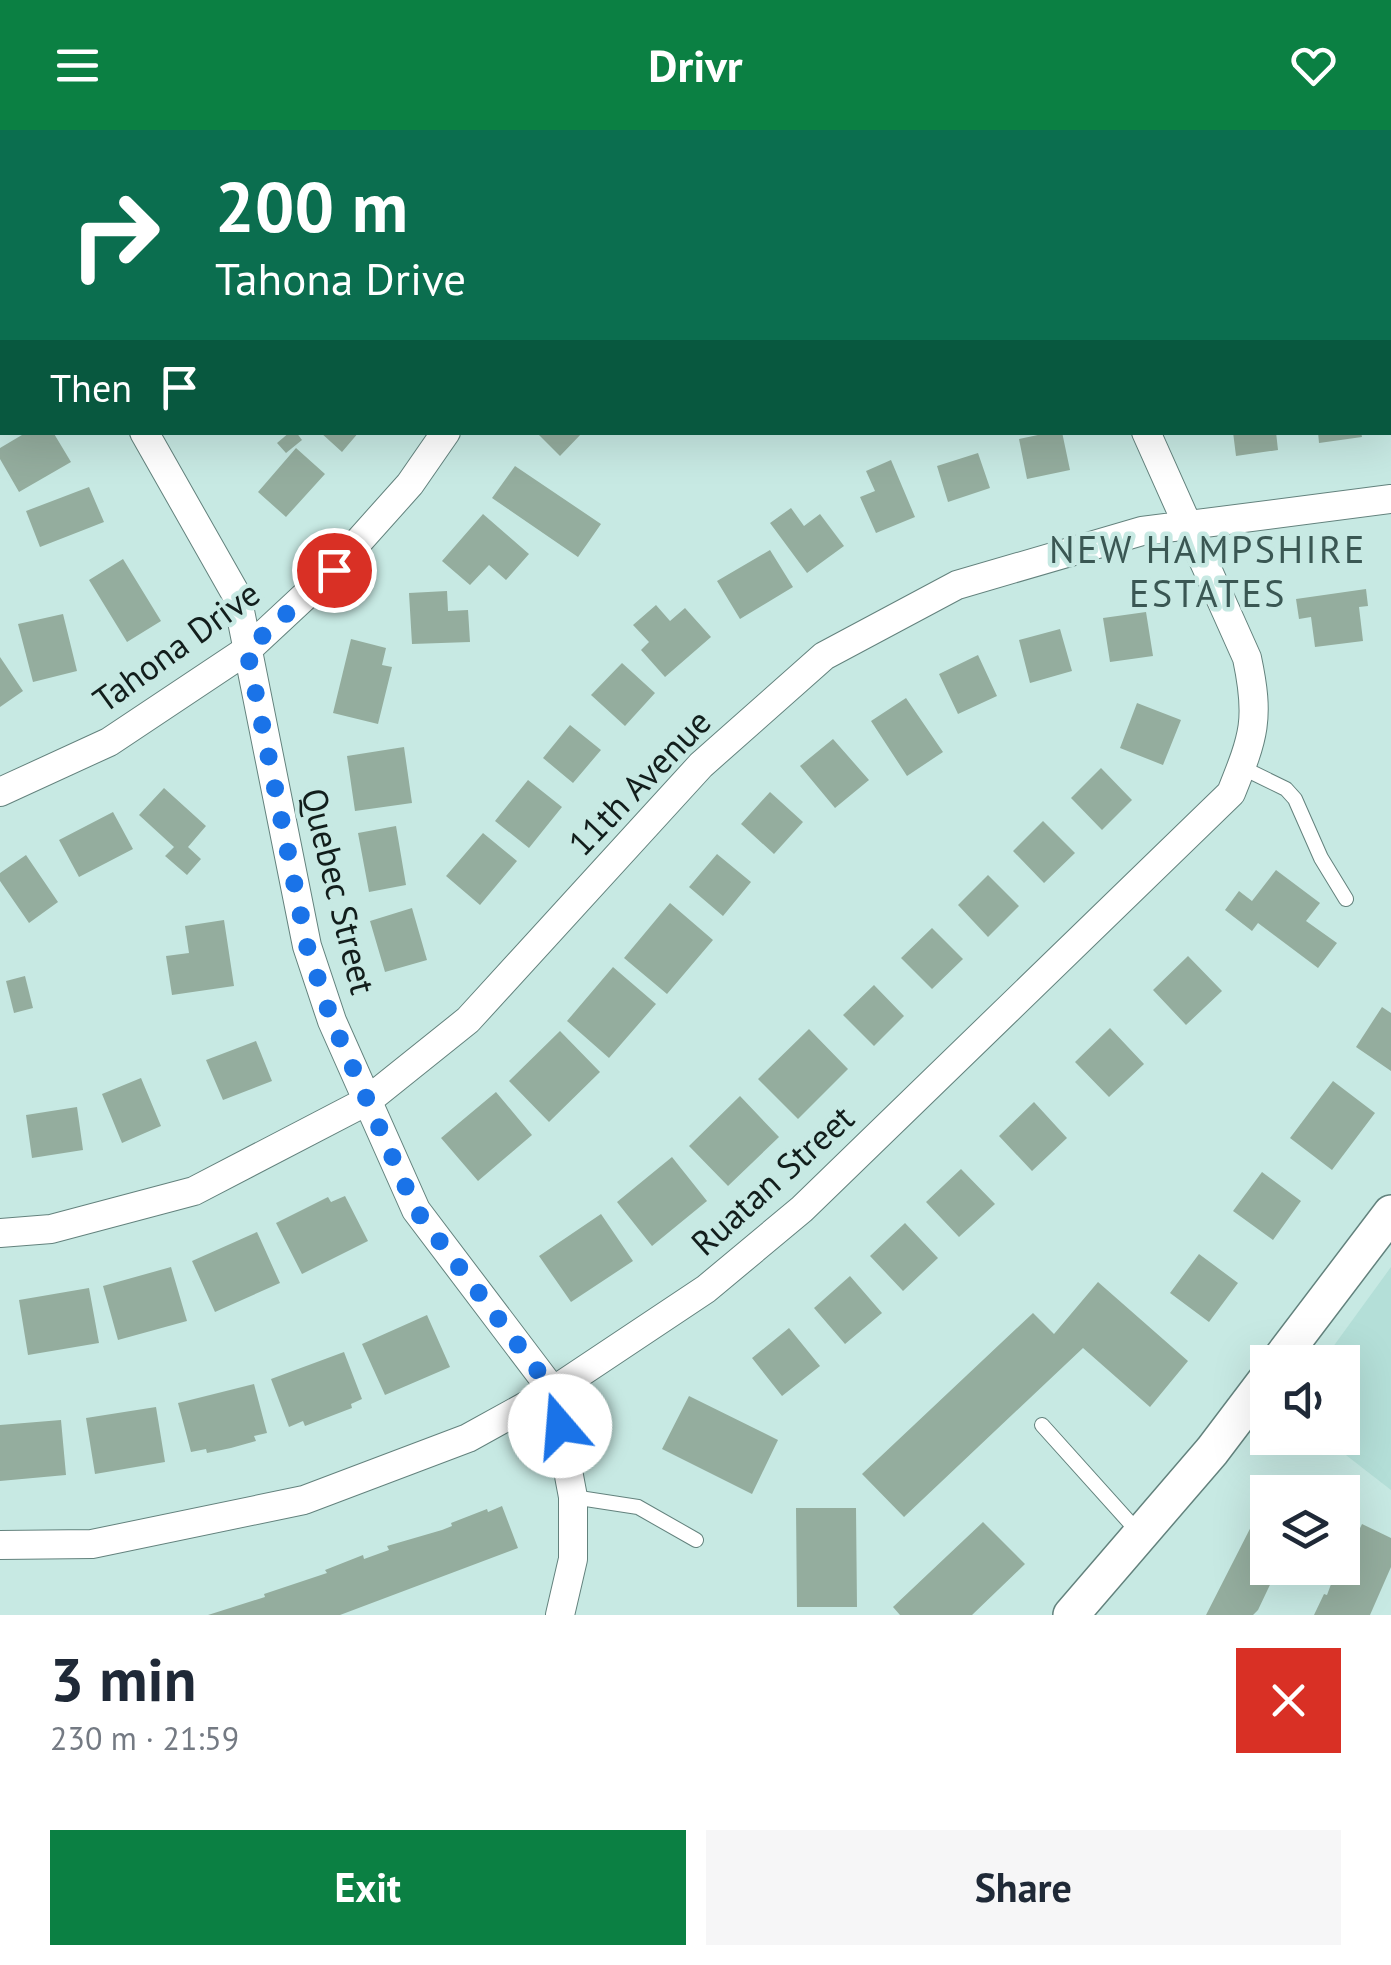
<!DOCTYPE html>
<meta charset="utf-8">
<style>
:root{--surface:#fff;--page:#f6f6f7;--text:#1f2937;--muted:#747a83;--accent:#0b8043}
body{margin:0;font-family:"PT Sans",sans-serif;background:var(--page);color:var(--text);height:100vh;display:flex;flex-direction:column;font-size:38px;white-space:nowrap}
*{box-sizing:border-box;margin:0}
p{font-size:32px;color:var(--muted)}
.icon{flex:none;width:55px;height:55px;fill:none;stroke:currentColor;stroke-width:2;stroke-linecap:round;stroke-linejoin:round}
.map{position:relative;height:1485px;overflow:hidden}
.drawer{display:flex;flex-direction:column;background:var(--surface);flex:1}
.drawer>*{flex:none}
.guide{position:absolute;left:0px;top:0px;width:1392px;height:305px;box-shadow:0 10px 40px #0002;background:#0b6e4f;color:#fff;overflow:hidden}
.tools{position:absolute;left:1250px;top:1215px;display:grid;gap:20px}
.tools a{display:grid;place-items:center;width:110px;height:110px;border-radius:0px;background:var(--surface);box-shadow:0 10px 40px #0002;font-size:50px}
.pin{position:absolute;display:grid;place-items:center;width:85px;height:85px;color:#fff;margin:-42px;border:5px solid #fff;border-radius:50%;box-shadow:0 2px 10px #0007}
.me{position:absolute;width:110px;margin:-55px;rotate:342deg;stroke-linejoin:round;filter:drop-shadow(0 0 8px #0008)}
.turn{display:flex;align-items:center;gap:35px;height:210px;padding:0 50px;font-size:45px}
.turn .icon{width:130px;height:130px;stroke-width:2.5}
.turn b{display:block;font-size:70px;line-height:85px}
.then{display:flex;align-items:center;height:95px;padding:0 50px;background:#0003;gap:20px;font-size:38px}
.round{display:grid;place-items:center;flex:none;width:105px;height:105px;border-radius:0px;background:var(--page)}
.overview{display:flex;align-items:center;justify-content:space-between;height:170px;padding:0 50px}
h1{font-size:60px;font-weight:800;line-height:75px}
.button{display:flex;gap:20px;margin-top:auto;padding:20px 50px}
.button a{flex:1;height:115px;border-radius:0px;background:var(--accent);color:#fff;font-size:40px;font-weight:800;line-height:115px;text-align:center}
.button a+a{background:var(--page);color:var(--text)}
header{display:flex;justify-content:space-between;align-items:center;height:130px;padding:0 50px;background:var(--accent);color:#fff;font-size:45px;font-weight:800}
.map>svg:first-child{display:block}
.built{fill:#b4dfd8}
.building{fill:#94ad9e}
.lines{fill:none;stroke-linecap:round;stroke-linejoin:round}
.service-casing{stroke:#63827d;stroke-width:16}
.minor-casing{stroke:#63827d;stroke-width:30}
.tertiary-casing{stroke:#63827d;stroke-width:38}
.service{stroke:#fff;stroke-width:14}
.minor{stroke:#fff;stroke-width:28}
.tertiary{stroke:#fff;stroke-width:35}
.route{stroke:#1a73e8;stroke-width:18;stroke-dasharray:0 32.4}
.labels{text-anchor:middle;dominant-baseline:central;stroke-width:9;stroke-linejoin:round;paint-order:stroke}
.street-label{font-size:35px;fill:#121e1c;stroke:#c7e9e3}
.neighbourhood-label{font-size:38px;letter-spacing:2.5px;fill:#3a5753;stroke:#c7e9e3}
</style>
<header><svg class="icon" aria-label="menu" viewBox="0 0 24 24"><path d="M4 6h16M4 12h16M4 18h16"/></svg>Drivr<svg class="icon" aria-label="heart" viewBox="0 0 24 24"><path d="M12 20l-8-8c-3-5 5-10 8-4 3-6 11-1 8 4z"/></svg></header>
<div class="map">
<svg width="1391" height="1485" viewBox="0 0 1391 1485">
<rect width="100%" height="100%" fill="#c7e9e3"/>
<path class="built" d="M1391,1137V1360L1324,1308H1342V1232H1322Z"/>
<path class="building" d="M27,302H53L71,332L19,362L0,329V318Z
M290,302H296L302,310L286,323L277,313Z
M320,302H359L342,322Z
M536,302H583L560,326Z
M1052,302H1062L1070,340L1027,349L1019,309Z
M1233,302H1276L1278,320L1236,326Z
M1318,302H1361L1362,307L1319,313Z
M296,318L325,344L286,387L258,362Z
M978,323L990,358L948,372L937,336Z
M891,330L915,387L876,403L860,367L875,361L866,341Z
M515,336L601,394L578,427L492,368Z
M89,357L104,392L40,417L26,381Z
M791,378L804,396L820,384L844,416L807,443L770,393Z
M483,384L529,424L506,450L489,435L470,455L442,431Z
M770,420L793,457L740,489L717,451Z
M123,429L161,491L127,512L89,450Z
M1366,459L1368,476L1359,477L1363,511L1315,517L1311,487L1299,489L1296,469Z
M447,461L448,481L468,480L470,512L412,514L409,463Z
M656,475L670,491L685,478L711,507L665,547L641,520L649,512L633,495Z
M1146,482L1153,526L1110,532L1103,488Z
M63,484L77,541L33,552L18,494Z
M1060,499L1072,541L1030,553L1019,510Z
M351,509L386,518L382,535L392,537L378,594L333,583Z
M978,525L997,566L958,584L939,544Z
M0,527L23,561L0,577Z
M622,533L655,563L625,596L591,565Z
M906,568L943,622L907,646L871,591Z
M1137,573L1181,590L1163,635L1120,618Z
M570,595L601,620L573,653L543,628Z
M833,609L869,650L835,678L800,636Z
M404,617L412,673L355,681L347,626Z
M1101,638L1132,670L1102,700L1071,668Z
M528,650L562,677L529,718L495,691Z
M164,658L206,696L188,717L201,729L187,745L165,726L174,717L139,685Z
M770,662L803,692L774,724L741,694Z
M113,682L133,719L79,747L59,710Z
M1043,691L1075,723L1044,753L1013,721Z
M396,696L406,755L369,762L358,703Z
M483,703L517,731L480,775L446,746Z
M717,724L751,752L723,786L689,757Z
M26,725L58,772L29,793L0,751V743Z
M1276,740L1320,773L1306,791L1337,813L1318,838L1258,793L1252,801L1225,780L1239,761L1252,771Z
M988,745L1019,776L988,807L958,775Z
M670,773L713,810L667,864L624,828Z
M412,778L427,830L385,842L370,791Z
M224,790L234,856L172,865L166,826L189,823L185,796Z
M932,798L963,829L932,859L901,828Z
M1188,826L1222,861L1186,895L1153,860Z
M613,837L656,874L609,928L567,891Z
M25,846L33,878L14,883L6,851Z
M874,855L904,886L874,916L843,885Z
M1382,877L1391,883V941L1356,917Z
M1110,898L1144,934L1109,967L1075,932Z
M809,899L848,939L798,989L758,949Z
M560,901L600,942L549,992L509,951Z
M256,911L272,951L223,970L206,930Z
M141,948L161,996L122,1013L102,964Z
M1333,951L1375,983L1332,1040L1290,1008Z
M496,962L532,1005L478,1051L441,1008Z
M740,966L779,1007L728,1056L689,1016Z
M1034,972L1067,1008L1032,1041L999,1006Z
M77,977L83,1020L32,1028L26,985Z
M672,1027L707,1071L652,1116L617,1072Z
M961,1039L995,1074L959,1107L926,1072Z
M1262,1042L1301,1071L1273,1110L1233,1081Z
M345,1066L368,1111L302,1144L276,1093L328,1067L331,1072Z
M601,1084L633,1131L571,1172L539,1126Z
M905,1093L938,1128L903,1161L870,1126Z
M257,1102L280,1153L215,1182L192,1131Z
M1199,1124L1238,1153L1209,1192L1170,1163Z
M171,1137L187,1191L118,1210L103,1156Z
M850,1146L882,1183L845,1214L814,1178Z
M1098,1152L1188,1231L1150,1277L1083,1218L904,1387L862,1344L1033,1183L1054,1204Z
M89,1158L99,1213L28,1225L19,1170Z
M427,1185L450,1237L385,1265L362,1214Z
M789,1198L820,1236L782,1266L752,1228Z
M344,1222L362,1269L351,1274L352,1278L305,1296L303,1291L289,1297L271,1249Z
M254,1254L267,1303L254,1306L256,1311L231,1318L207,1323L206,1319L191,1322L178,1273Z
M689,1266L778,1310L752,1364L662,1319Z
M156,1277L165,1332L95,1344L86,1288Z
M61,1290L66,1345L0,1351V1295Z
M502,1376L518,1418L340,1485H208L265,1467L264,1464L327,1443L325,1440L363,1425L364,1429L389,1420L387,1416L442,1400L452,1396L451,1393L487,1379L488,1382Z
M796,1378H856L857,1477H797Z
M1258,1383L1268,1388V1438H1278L1258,1480L1253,1485H1206Z
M983,1392L1025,1434L972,1485H900L893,1477Z
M1362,1394L1391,1408V1437L1370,1485H1314L1324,1464L1327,1465L1337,1438H1342V1426L1347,1417L1350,1419Z"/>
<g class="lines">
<defs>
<path id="service" d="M1241,637L1286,659L1295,669L1321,728L1346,769
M1042,1295L1140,1404
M573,1367L638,1377L696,1410"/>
<path id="minor" d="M1011,0L1013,2
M1346,0L1347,2
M22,2L23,0
M541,2L542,0
M1390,6H1391
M0,32L2,29
M0,128L2,130
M144,302L237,466L307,816L332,891L416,1080L553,1261L573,1367V1429L560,1485
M0,662L109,612L247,520L334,439L410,354L446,302
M0,1103L51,1099L194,1061L367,971L468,890L701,635L824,526L957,455L1142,401L1391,369
M0,1415L92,1414L304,1370L468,1308L553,1261L706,1159L802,1079L1231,663C1254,606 1260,589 1247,528L1146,302"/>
<path id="tertiary" d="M1278,1232L1391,1083
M1071,1485L1212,1321L1268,1247"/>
</defs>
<use href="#service" class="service-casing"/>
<use href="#minor" class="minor-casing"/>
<use href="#tertiary" class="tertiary-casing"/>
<use href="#service" class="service"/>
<use href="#minor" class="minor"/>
<use href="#tertiary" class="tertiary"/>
</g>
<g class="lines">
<path class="route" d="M334,440L247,520L307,816L332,891L416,1080L553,1261L560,1296"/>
</g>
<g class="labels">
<g class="street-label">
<text transform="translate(176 516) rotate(-36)">Tahona Drive</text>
<text transform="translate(639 652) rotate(-46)">11th Avenue</text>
<text transform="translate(339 761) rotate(76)">Quebec Street</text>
<text transform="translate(772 1050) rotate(-42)">Ruatan Street</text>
</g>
<g class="neighbourhood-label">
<text x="1208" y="418">NEW HAMPSHIRE<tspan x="1208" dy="44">ESTATES</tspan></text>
</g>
</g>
</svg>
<div class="tools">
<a><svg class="icon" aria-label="sound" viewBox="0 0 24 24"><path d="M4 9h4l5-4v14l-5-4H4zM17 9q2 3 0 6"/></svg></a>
<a><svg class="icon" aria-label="layers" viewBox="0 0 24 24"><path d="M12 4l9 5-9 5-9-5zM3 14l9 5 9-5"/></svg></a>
</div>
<div class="pin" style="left:334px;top:440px;background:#d93025"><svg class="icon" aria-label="arrive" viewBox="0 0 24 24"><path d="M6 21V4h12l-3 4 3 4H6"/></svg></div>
<svg class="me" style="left:560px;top:1296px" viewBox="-20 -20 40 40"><circle r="19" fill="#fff"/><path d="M0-13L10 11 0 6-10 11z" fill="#1a73e8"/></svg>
<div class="guide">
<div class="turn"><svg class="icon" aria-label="right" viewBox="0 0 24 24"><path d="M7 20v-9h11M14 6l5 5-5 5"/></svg><div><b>200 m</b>Tahona Drive</div></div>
<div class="then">Then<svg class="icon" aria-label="arrive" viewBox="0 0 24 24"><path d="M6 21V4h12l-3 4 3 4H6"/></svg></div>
</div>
</div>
<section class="drawer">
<div class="overview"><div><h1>3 min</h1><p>230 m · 21:59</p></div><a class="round" style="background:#d93025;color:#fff"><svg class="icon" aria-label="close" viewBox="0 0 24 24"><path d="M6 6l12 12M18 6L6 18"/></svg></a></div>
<div class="button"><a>Exit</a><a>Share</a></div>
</section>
